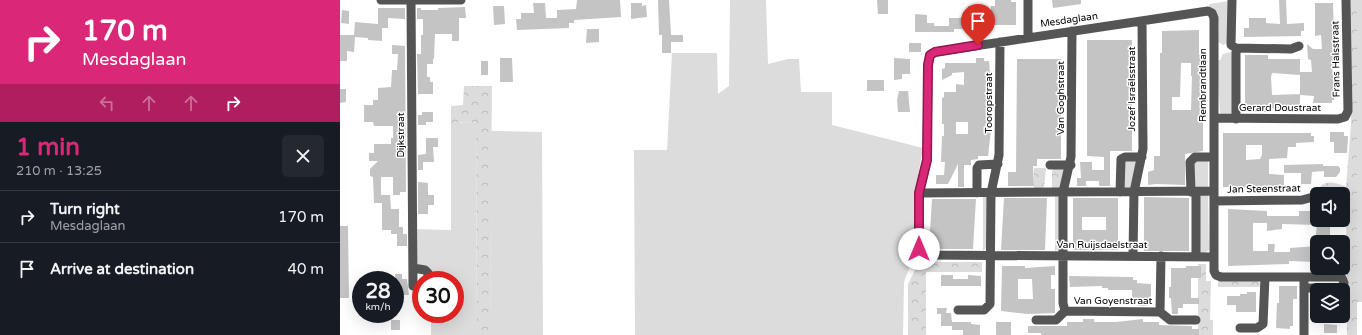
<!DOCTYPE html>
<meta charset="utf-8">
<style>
:root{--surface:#171b24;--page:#242831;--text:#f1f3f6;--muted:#9ea1a6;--line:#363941;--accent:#db2777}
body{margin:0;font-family:"Varela Round",sans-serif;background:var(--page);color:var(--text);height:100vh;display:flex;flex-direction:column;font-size:15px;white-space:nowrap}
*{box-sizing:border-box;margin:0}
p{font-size:13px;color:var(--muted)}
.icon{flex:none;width:22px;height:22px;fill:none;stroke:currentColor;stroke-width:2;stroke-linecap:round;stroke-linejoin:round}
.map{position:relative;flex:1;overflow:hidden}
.sheet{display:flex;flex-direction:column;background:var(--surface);width:340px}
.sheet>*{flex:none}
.top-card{background:#db2777;color:#fff;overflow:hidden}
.buttons{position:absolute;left:970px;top:187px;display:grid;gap:8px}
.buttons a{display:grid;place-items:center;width:40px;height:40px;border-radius:6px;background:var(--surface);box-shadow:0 4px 16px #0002;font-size:20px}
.speed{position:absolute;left:12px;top:271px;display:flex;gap:8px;font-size:20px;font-weight:700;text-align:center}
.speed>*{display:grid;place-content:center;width:52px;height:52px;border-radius:50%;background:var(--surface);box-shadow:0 4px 16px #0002;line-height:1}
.speed small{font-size:10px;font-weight:400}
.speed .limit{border:6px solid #d22;background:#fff;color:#111}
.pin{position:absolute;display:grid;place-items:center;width:34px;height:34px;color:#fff;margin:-41px -17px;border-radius:50% 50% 50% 0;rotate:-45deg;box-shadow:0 0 4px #0007}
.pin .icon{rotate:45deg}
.me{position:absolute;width:44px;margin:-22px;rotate:0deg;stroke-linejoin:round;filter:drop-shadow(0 0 3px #0008)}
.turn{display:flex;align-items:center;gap:14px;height:84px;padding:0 16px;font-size:18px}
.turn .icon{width:52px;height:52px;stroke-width:2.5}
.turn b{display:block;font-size:28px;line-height:34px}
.lanes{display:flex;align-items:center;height:38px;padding:0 16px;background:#0003;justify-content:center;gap:20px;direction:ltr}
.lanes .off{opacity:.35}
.round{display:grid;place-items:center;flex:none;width:42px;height:42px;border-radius:6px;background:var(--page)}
.overview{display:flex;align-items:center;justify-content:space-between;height:68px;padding:0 16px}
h1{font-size:24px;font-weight:700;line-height:30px;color:var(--accent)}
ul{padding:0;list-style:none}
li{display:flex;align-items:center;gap:12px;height:52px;padding:0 16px;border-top:1px solid var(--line)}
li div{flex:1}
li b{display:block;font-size:15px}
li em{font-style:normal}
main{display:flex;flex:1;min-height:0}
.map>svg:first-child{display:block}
.grass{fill:#dcdcdc}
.forest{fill:url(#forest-crowns)}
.building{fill:#c4c4c4;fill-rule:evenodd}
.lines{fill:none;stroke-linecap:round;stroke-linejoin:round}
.minor{stroke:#555;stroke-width:9}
.route-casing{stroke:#8e194d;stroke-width:10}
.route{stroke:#db2777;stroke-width:7}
.labels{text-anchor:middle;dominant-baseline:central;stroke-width:3;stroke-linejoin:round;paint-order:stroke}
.street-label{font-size:10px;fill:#000;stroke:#fff}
</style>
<main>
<section class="sheet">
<div class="top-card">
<div class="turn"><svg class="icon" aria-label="right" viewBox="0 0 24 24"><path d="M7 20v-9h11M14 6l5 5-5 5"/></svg><div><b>170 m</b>Mesdaglaan</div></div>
<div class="lanes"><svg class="icon off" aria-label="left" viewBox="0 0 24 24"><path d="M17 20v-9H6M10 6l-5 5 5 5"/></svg><svg class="icon off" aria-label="ahead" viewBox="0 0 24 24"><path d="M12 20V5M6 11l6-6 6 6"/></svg><svg class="icon off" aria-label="ahead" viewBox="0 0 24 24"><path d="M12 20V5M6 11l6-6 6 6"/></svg><svg class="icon" aria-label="right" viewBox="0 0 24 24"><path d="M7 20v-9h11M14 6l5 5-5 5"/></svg></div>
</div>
<div class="overview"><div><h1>1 min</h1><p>210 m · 13:25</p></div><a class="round"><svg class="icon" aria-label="close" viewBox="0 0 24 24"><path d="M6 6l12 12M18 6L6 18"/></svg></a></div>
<ul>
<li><svg class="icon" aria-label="right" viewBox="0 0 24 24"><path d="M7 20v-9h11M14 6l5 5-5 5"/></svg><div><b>Turn right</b><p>Mesdaglaan</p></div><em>170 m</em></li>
<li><svg class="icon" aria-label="arrive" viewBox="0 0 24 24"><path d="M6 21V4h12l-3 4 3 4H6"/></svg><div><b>Arrive at destination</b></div><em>40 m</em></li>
</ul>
</section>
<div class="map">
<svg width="1022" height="335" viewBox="0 0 1022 335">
<defs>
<pattern id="forest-crowns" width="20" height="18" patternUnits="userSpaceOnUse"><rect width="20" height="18" fill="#dcdcdc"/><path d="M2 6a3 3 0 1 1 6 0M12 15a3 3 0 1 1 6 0" fill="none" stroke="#bbb"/></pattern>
</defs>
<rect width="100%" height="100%" fill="#fff"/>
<path class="grass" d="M390,0H426L428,64L448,59H459L461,92H492V125L583,148L575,192V254L564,282L563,335H295L294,150H327L332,53H377L378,94L389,86Z
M1017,0H1022V295H1017Z
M889,1L887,43L883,45L878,42C878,31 882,10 869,7V4Z
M891,52L894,53L893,114H880L877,60H880L883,54Z
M136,122L137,335H91V314H115V280H92V270H71V229L111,230V123Z
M151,131L202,132L203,335H150Z
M795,160L797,163L791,188L784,189V161Z
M857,161H868V189L854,188L853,166Z
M858,193L868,194L869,250L865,253H858Z
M715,194L719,196V248L715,252Z
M643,195L647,197V247L643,251Z"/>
<path class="forest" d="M1009,0H1017V295H1022V302H1017V335H1007L1006,197H1003V194H980V187C988,179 997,183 1006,187L1011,124Z
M124,86H152L150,335H137L136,122L111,123V106L123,105Z
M717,167L725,170L721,188L712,189V171Z
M694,168H706L704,188L694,189Z
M579,262H642V272H586V335H568V284Z
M858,264H866V281H871L870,319L873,321V335H858Z
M878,280H918L922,287H878Z"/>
<path class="building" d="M237,0H280L281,17L234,20V23H229V28L177,30L176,19H181V13H194L193,3H205L206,18H217V10L236,9Z
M318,0H329L331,35H343V42H331V53H322V35H319Z
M537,0H548V14H538Z
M655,0H671V2H676V25H652V29H614V32H575V14L587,15V23H594V26H609V18H628V6H638L637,15L651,16V6H655Z
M712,0H741V4L713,8Z
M939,0H946L947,24L964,23V31H961V36L904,37V28H909V18H926V23L940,24Z
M291,3H302V6L306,5L307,17L291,19Z
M975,3H993L994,36V42H992L994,66H992L994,85V100H992V103H973L974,96L960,95V72H972L971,60L968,59L967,44L973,49H982L981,35L975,36Z
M153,6H164L165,24L154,25Z
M125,7L126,18H119V41H112V34H95L94,59H93V64H87V77H90V82H93V94H78L77,54H81V35H83V19H77V8H81V10H98V8Z
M38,8H65V19L48,18V28H42V41L28,40V38L15,37L14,52L7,51V61H0V35H14L15,22L38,24Z
M2,10L9,11V24L1,23Z
M247,29H259V42L246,43Z
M859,30V55L863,56V151L845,154V185L816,184L808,185V172L814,170V156H820V53H822V31ZM841,63H851V76H852L851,110H832V97H840Z
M747,40H792V151H770V186H759V181H746V186H737V178H741L740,162H752V170H764V157L747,156Z
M569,43H581V52H569Z
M52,45L65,46L66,192H60V195H53V177H41V195H50L51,209H59V227H63V234H67V246H57V234H51V230H42V203H34L33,177L30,176V169L38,161H29V153H34V144H51V138H53V126H34L33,122H24V105H33V100H38V88L51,87L52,70H57L58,54H52Z
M905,55H928V59H960V75L932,73L931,77L932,95L960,94V108H928V112H905Z
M160,58H172L173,82H160Z
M554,58L570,59V74H562V79L554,80Z
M636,58H644V61H649L651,88L649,128L651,130L648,156H638V159L631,160V165H624V187H618V164L608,184H596V175H604L605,162H601L602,136H604V124H602V98L604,97V92H616V84L624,85V72L612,73V75L602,80V69L605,68V63H636ZM616,122H628V134H616Z
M677,59H721V159H697V166H693L694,186H668V172H676Z
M141,61H148V75H141Z
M527,80H544V91H527Z
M0,89H6V102L0,103Z
M559,91H568L570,112H558L557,100Z
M82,112H93V122H86V125H78V115H82Z
M990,132H1004V136H1008L1007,153H994V142H990Z
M883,133H971V136H974V142L956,143V147H948L947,158L929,159V174L944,175V187H883ZM906,145H922V155L920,159L906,160Z
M86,138H98V147H93L94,162H83V170H78V155L86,154Z
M983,164V166H998L1000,168V172L996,177H984V171L972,172L971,184H961V173H944V165Z
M78,182L88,183V195H94V205H88V214H78Z
M804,197L849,198V251H804Z
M664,198H707L705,250H661Z
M733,198H778V250H733ZM742,217H766V230H742Z
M592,199H636L633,249H589Z
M888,209L927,211V216H959V211H977V220H990V236H992V242H975L977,225L942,224V229L927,231V223H913V251H928V244H935L934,252H950V248L977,246V262L949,261V264L888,266Z
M0,226H8L9,298H0Z
M662,266H685V268L715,266V275H711V289H715V313L688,314L661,311ZM678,279H692L693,299H678Z
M846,266H861V278H851V298H859V304H843V308H838V314H832L831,298H829V287H831V268H846Z
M55,274H62V279H67L69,295H57Z
M601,275H613V279H628V275L641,276V286H601Z
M729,276L793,277V280H797V283L811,284V303H808V306H798L797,300H792V290H768V288H762V286L730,287Z
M939,286H957V299H953V326H950V329L936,328L937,303H939Z
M907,292H916V312H896V305H887V296H900V294H907Z
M597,308H607L606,313H611L612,322H631V324L640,325V335H623V330H612V326H601V314H597Z
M743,319H754V322H776L803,319V322H819V325L852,326V329H859V335H701V333H688V326H727V322H743Z
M51,320H60V330H51Z
M656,322H671V335H656Z
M984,324L997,325V333H984Z"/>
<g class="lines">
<path class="minor" d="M41,0H121
M892,0L891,45L896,48V119
M71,1L73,286H81
M688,38V0
M896,48L951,49L959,46
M874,118L998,119L1005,117L1008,111L1006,0
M710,165H731
M780,192L781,159L785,157H802
M851,192L850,162L855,157H874
M856,192V257
M579,193L874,191
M637,193V168L639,165L658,164
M874,201L962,200L973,197
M793,256L794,192L803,149L802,21
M874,257L588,255L581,254L579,249V193L587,160L588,65L590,55L595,52L861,12L868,11L872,13L874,18V271L876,275L881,277H998L1002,278L1004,283L1002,287L998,288H964
M73,268L85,270L88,273V280
M964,282V335
M618,310H644L650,304L651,193L659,155L660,42
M725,311L723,303V192L731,157L732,31
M725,311L820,312L830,320H856
M820,312L821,256
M696,320H716L725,311
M900,328H917L923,324L925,277"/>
</g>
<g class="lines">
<defs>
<path id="route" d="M579,249V193L587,160L588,65L590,55L595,52L638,45"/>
</defs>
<use href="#route" class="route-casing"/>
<use href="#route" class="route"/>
</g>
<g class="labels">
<g class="street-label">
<text transform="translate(729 20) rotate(-8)">Mesdaglaan</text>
<text transform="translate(996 59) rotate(-91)">Frans Halsstraat</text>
<text transform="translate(863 85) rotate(-90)">Rembrandtlaan</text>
<text transform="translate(792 89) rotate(-90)">Jozef Israëlsstraat</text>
<text transform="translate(721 98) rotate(-90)">Van Goghstraat</text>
<text transform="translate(649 103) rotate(-90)">Tooropstraat</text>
<text x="940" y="108">Gerard Doustraat</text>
<text transform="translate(61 135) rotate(-90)">Dijkstraat</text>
<text transform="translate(924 189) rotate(-1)">Jan Steenstraat</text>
<text x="762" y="245">Van Ruijsdaelstraat</text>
<text x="773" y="301">Van Goyenstraat</text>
</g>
</g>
</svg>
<div class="buttons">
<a><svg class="icon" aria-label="sound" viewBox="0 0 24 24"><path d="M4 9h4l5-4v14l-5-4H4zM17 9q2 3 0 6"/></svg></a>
<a><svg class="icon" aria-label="search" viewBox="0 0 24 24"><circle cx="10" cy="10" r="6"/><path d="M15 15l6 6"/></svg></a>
<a><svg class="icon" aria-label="layers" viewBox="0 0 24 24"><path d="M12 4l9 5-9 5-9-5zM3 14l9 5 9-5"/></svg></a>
</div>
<div class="speed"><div>28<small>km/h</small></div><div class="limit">30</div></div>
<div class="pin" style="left:638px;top:45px;background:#d93025"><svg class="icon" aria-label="arrive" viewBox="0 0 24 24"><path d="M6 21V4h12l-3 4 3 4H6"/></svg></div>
<svg class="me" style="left:579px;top:249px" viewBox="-20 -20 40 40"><circle r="19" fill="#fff"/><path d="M0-13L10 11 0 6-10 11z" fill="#db2777"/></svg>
</div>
</main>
